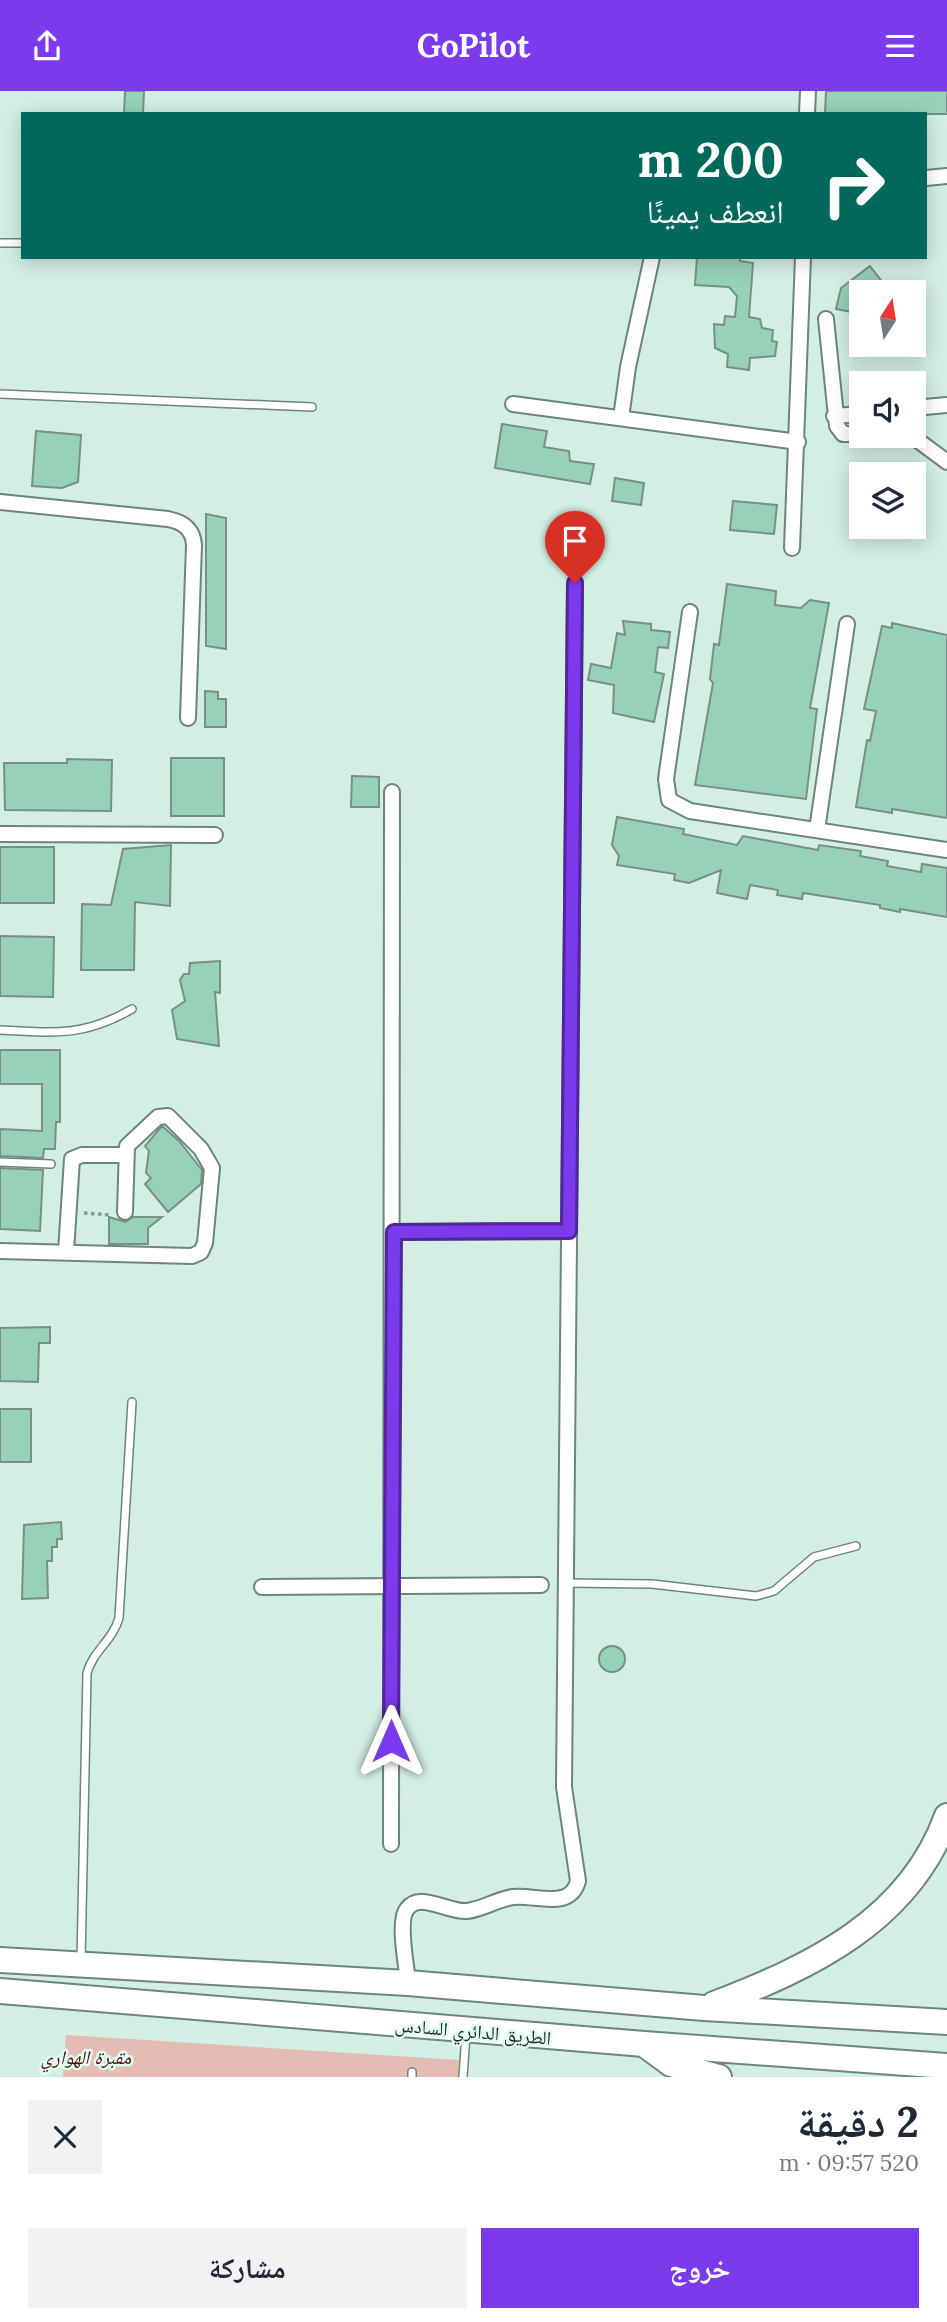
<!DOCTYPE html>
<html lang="ar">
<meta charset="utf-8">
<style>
:root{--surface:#fff;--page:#f2f2f3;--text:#1f2937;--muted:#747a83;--accent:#7c3aed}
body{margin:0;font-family:Lora,"Noto Naskh Arabic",serif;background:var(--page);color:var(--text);direction:rtl;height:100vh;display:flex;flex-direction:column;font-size:26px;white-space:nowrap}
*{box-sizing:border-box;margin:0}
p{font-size:23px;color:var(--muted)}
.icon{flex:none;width:38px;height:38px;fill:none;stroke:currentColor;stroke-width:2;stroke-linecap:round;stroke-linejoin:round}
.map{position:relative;height:1986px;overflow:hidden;direction:ltr}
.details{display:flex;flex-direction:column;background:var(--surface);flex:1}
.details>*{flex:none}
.hud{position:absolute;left:21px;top:21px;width:906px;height:147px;border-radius:0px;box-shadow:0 4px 18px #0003;direction:rtl;background:#00695c;color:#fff;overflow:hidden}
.needle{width:46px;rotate:12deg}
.fabs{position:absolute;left:849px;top:189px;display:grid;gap:14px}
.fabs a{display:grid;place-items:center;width:77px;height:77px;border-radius:0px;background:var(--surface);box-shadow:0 4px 18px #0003;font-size:35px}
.pin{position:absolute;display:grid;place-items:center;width:60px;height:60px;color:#fff;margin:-72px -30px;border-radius:50% 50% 50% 0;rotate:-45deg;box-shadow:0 0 7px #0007}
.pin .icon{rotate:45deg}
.me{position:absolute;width:77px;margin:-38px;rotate:0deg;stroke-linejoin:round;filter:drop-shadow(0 0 5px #0008)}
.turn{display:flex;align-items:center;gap:24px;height:147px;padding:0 28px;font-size:32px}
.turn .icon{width:91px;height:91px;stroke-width:2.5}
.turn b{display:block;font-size:49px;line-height:60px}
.round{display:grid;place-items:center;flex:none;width:74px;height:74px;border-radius:0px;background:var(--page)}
.overview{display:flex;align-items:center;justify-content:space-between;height:119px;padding:0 28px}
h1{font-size:42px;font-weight:800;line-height:52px}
.primary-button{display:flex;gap:14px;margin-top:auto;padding:14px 28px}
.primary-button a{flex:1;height:80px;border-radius:0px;background:var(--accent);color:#fff;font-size:28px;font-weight:800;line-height:80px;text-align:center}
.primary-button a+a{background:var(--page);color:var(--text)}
header{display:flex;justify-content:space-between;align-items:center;height:91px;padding:0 28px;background:var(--accent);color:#fff;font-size:32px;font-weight:800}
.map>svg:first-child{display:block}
.green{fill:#e4bcb4}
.building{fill:#97d1b9;stroke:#789085;stroke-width:2}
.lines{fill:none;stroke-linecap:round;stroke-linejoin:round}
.lane-casing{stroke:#6d857b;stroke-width:10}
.street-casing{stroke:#6d857b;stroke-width:18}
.highway-casing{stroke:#6d857b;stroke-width:28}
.path{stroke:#889c94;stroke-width:3.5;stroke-dasharray:3.5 3.5;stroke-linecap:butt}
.lane{stroke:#fff;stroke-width:7}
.street{stroke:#fff;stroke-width:14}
.highway{stroke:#fff;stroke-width:24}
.route-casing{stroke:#51269a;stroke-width:18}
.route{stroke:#7c3aed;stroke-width:12}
.labels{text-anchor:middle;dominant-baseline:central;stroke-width:5;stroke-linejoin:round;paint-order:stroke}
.street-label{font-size:19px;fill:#212b27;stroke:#e1fcf0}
.park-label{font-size:19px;font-style:italic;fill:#500d05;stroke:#e1fcf0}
</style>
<header><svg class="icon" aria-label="menu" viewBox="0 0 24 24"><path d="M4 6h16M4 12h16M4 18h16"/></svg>GoPilot<svg class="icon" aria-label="share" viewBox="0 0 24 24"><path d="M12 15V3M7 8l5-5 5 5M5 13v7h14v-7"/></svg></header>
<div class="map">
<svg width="947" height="1986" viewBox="0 0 947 1986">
<rect width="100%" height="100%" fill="#d3eee2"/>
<path class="green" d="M66,1944L459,1969L458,1986H63Z"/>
<path class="building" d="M125,0H144L143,23H124Z
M826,0H947V23H825Z
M697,166H740V170L753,172L749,226L760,228L762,237L773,239L772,250L777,251L775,265L750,267L749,279L727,276L728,263L715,257L714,233L724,234L725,225L735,226L737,205L729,196L695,194Z
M870,175L890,201H861V223L836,218L841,197Z
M502,333L547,340L544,356L569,360L570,370L594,373L590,393L495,377Z
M36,340L81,344L78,391L62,397L32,395Z
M615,387L644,392L641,414L612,410Z
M733,410L777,414L774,443L730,439Z
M206,423L226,427V558L206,555Z
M727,493L776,500L775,514L801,517L810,509L829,512L810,617L817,618L806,708L695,694L713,592L710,588L714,553L719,554Z
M623,530L651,533V539L670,541L668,557L658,556L655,581L664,583L654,631L613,622L614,594L588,589L591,573L611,577L617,542L625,544Z
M892,532L947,544V727L892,718V722L856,716L867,649L870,650L876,620L864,618L882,535L892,537Z
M205,600L218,601V608H226V636H205Z
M171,667H224V725H171Z
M67,668L112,669L111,720L5,719L4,672H67Z
M352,685L379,686V716H351Z
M617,726L684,738L683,743L737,754L743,745L818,759L819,754L861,760L860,765L888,770L887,775L921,781L922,773L947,777V826L900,818V821L880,817V814L803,802L802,808L777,804L778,799L750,794L747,808L717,802L721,779L689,792L674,789L675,783L617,774L619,765L612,754Z
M171,754L170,815L135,811L134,879H81L82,813L111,814L123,758Z
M0,756H54V812H0Z
M0,845L54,846L53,906L0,905Z
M220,870V902L215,901L219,955L177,948L172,919L185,910L180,889L184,883H189L190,872Z
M0,959H60V1031H56L55,1058H44L43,1067L0,1065V1038L42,1040V993H0Z
M162,1035L179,1050L202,1079L201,1093L168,1121L145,1093L151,1087L146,1082L149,1060L145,1055Z
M0,1077L43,1079L40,1140L0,1138Z
M109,1126L125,1131L133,1126H162L148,1137V1153H109Z
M50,1236V1252H39L38,1291L0,1290V1237Z
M0,1318H31V1371H0Z
M61,1431L62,1448H57V1456H52V1470H47L48,1507L22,1508L24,1434Z
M599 1568a13 13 0 1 1 26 0a13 13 0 1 1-26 0Z"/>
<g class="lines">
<defs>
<path id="lane" d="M0,152H23
M0,303L312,316
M0,939C53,942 84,946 132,918
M0,1071L51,1073
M565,1492L652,1493L756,1505L774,1500L814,1466L856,1455
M81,1870L87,1582C93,1560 113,1549 119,1527L132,1311
M412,1986V1981
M463,1986L466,1943"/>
<path id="street" d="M807,23L808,0
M926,87L947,85
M826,228L837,335L843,343H861
M513,313L798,351
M914,317L947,314
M834,325L861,323
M621,327L628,276L652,166
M912,345L947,371
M0,411L168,428C183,431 193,438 194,454L188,627
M792,457L803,166
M690,521L666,688L669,709L690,720L947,759
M817,739L847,533
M0,743L215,744
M394,1141L569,1140
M0,1160L192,1165L201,1161L205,1152L212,1077L201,1058L168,1025L158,1026L127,1055L125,1121
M66,1161L72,1068L82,1064H125
M262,1496L541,1494
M391,1753L392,701
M408,1892C407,1876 397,1830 407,1818C420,1800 449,1822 467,1820C484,1818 497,1808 513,1806C535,1803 570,1820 578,1790L564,1696L575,492"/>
<path id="highway" d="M0,1869L408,1892L704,1917L947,1931
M0,1900L644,1953L947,1975
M714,1913C811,1876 909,1830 947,1725
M645,1954L671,1973L719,1986"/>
</defs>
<use href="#lane" class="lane-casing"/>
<use href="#street" class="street-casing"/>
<use href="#highway" class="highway-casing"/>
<path class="path" d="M84,1122L111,1124"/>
<use href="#lane" class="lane"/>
<use href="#street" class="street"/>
<use href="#highway" class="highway"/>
</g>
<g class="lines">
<defs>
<path id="route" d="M391,1650L394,1141L569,1140L575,492"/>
</defs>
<use href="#route" class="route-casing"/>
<use href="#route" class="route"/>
</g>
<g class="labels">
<g class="street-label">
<text transform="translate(473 1940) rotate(5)">الطريق الدائري السادس</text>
</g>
<g class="park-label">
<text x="86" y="1966">مقبرة الهواري</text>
</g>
</g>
</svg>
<div class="fabs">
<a><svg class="needle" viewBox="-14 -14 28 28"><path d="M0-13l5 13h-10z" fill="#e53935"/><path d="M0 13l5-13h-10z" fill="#747a83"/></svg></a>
<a><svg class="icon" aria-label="sound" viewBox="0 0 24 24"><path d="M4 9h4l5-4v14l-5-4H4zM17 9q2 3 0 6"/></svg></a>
<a><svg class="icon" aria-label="layers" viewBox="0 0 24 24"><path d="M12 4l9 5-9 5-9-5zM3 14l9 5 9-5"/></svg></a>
</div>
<div class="pin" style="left:575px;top:492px;background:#d93025"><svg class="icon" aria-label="arrive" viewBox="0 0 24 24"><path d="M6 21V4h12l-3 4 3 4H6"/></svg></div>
<svg class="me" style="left:391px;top:1650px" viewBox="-20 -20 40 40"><path d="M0-17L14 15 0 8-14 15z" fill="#7c3aed" stroke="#fff" stroke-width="4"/></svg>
<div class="hud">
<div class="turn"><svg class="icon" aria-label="right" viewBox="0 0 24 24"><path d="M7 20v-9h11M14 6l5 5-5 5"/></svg><div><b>200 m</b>انعطف يمينًا</div></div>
</div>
</div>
<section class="details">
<div class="overview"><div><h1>2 دقيقة</h1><p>520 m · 09:57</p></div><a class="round"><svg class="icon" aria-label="close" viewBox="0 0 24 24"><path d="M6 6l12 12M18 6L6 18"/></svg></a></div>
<div class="primary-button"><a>خروج</a><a>مشاركة</a></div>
</section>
